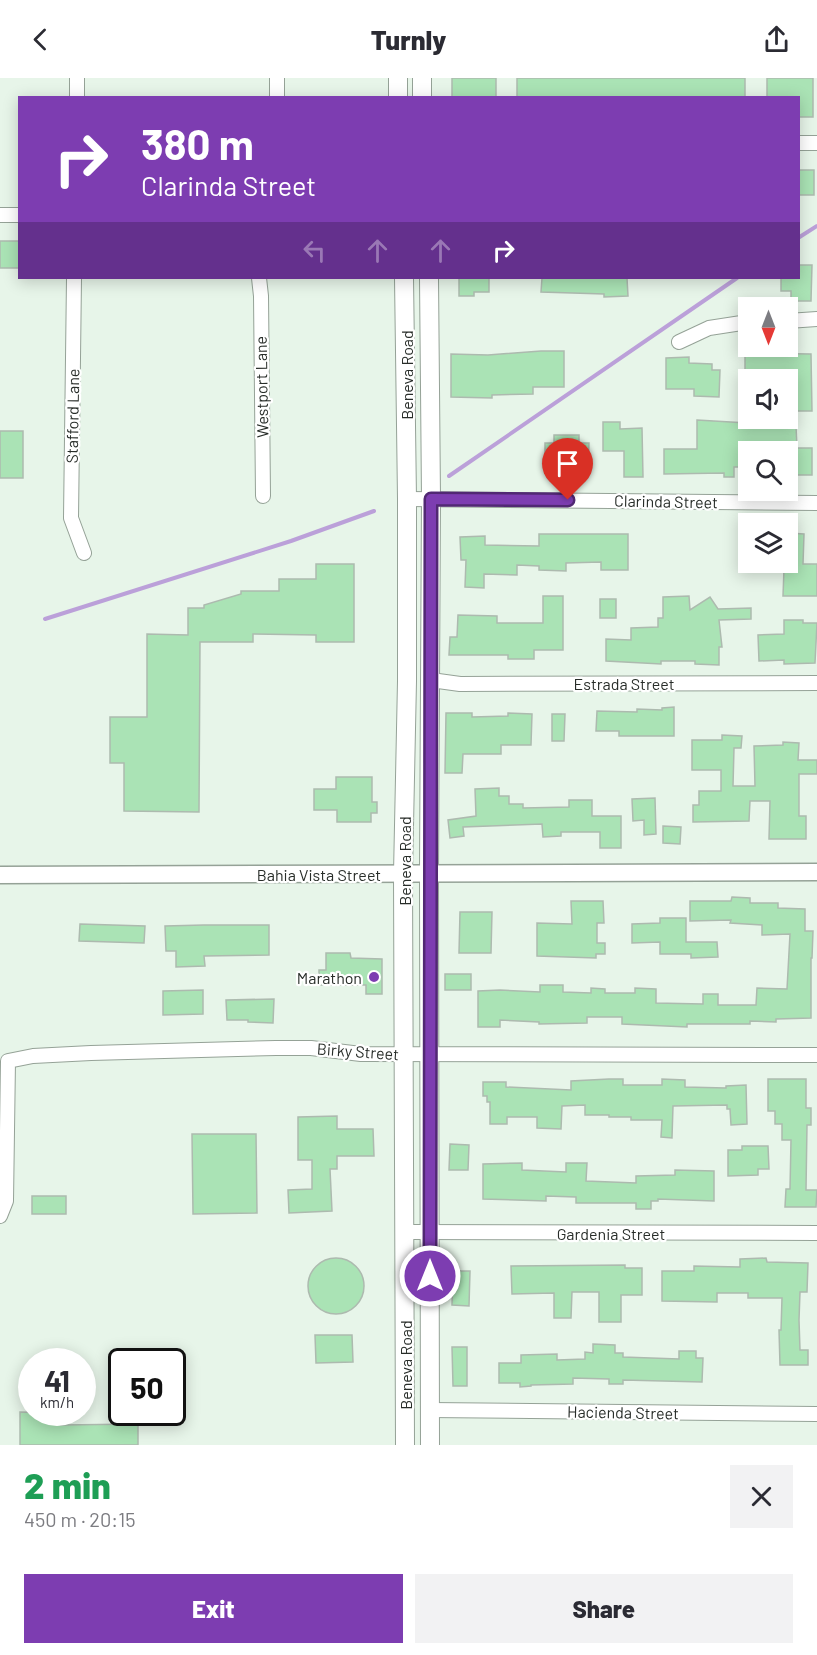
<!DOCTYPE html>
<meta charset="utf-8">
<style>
:root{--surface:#fff;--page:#f2f2f3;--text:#2b2b33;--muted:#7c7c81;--accent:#7d3db1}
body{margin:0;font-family:Barlow,sans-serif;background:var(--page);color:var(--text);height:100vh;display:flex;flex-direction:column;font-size:22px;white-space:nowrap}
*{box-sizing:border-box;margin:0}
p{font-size:20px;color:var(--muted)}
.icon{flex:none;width:33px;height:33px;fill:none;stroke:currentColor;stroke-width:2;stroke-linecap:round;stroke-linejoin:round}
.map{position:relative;height:1367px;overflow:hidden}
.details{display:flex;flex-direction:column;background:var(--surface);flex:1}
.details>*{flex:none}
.banner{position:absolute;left:18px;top:18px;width:782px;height:183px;border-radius:0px;box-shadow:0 3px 15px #0003;background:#7d3db1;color:#fff;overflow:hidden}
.needle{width:39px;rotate:180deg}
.controls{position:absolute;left:738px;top:219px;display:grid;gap:12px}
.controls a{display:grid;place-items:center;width:60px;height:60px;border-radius:0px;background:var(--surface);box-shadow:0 3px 15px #0003;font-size:30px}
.speed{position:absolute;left:18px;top:1270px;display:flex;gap:12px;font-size:30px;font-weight:700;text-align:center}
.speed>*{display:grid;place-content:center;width:78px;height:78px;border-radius:50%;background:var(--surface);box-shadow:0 3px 15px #0003;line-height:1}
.speed small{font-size:15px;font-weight:400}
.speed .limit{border:3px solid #111;border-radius:9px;background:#fff;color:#111}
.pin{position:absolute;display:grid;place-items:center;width:51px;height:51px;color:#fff;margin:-62px -26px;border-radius:50% 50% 50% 0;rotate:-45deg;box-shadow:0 0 6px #0007}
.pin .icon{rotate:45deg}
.me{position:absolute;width:66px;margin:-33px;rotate:0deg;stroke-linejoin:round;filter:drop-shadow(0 0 4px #0008)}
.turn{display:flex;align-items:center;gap:21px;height:126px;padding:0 24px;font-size:27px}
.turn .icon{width:78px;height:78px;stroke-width:2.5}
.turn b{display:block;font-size:42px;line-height:51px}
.lanes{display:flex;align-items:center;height:57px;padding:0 24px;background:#0003;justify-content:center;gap:30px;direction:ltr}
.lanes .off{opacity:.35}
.round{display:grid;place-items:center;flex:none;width:63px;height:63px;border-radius:0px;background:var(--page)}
.overview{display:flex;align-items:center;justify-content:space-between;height:102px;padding:0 24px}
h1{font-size:36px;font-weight:800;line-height:45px;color:#1e9e55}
.action{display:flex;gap:12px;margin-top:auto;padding:12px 24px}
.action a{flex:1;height:69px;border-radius:0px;background:var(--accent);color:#fff;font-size:24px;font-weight:800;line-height:69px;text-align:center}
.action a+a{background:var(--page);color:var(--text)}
header{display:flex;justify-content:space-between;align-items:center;height:78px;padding:0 24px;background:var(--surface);font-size:27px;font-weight:800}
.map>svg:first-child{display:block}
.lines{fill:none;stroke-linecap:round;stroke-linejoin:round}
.stream{stroke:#bba0d9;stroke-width:4}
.building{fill:#aae3b5;stroke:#adbaaf;stroke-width:1.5}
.minor-casing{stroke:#95a297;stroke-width:16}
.tertiary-casing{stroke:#95a297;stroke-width:19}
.secondary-casing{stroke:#95a297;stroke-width:20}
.minor{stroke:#fff;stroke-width:14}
.tertiary{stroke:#fff;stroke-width:16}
.secondary{stroke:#fff;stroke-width:18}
.route-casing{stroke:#512873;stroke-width:15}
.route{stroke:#7d3db1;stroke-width:10}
.poi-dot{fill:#7d3db1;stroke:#fff;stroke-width:2}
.labels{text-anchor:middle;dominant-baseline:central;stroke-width:4.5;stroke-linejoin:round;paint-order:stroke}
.street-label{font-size:16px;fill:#282d29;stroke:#fff}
.poi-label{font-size:16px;fill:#282d29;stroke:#fff;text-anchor:end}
</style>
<header><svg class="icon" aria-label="back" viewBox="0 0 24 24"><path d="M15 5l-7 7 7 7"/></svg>Turnly<svg class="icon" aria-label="share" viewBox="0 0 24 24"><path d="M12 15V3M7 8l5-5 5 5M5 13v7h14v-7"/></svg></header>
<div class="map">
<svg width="817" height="1367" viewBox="0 0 817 1367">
<rect width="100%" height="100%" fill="#e7f5e9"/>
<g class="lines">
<path class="stream" d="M798,160L817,148
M449,398L737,200
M45,541L291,463L374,433"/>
</g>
<path class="building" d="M452,0H496V20H452Z
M517,0H745V20H517Z
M767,0H813V39H798V20H767Z
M798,92H814V117H798Z
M0,163H20V190H0Z
M798,187H812L811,223H791V213H781V200H798Z
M459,200H489V214H474V218H459Z
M542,200H627L628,218L604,219V216L541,214Z
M541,273H564V309H533V316L492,317V320L451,319V276L488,277Z
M745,275L811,276L812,333H794V295L745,293Z
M689,279V285L712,286V292H720L719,319L694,318V311H666V280Z
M697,342L747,345V348H796L797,370H812V397H788V374H747V389H734V399H724V395L664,396V371H697Z
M603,344H620V351L642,350L643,399H624V373H603Z
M0,353H23V400H0Z
M554,357H579V365H589L588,394H545V365H554Z
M788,455L804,456L803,486H817V518H783L784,491H788Z
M539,456H628V492H601V484L566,485V493L539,492V488L517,487V497L484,496V510L465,509L466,482H461L460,459L485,458V467L539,468Z
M316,486H354V564H316V557L253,556V564H200L199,734L124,733V685H110V639H147V556L188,557V530H204V527L241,516V513H279V501H316Z
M543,518H563V572H534V581H508V577H449L450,559H457L458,537L497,538V545H543Z
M689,518L690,532L710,519L718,531L751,530V541L719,542L722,569H719V587L695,586V583H661V586L606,583V561L631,562V550L658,549V540H663V519Z
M600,521H616V540H600Z
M784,542H803V545H817L815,585L784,586V582L759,583L758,557L784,556Z
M674,629V658H619V653H596L597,633L637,634V631L662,632V630Z
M446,635H472V639L508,638V635L532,636L531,667H501V676H463L462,695H445Z
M552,636H565L564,663H552Z
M722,657L742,658L741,670H734L733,708H755L754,668L783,667V664L799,665L798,682H817V696H799V738H806V761H769L770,723H750L749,743L693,744V727H699V713H721V692H692V662H722Z
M336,699H372V724H377V735H371V744H337V732H314V711H336Z
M499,710V718H509V726H523V730L569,729V722H592V738H621V770H600V754H561V758L543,759L542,746L463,749L464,758L450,760L448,742L476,738L475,711Z
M655,720L656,756L644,757V742L633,743L632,721Z
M663,748L681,749L680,766L663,765Z
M732,819L750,820V825H778V830L805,831V853H813L812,880H811V940L776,941V944L750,943V946H687V949L622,946V939H587V945L539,946V944L500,942V949H478V913L500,912L540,914V907H563V914L591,915V910L605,911V915H635V910L656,911V925L703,926V916H718V927H756L757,910L787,911L790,856L762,857V847L730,845L731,842L690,843V823H731Z
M571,823H603L604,845H597V865H605V876H596V880L537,878V845L572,846Z
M460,834H492L491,875H459Z
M660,840H686V864H717L718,879L691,880V876H660V864L632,865V846L660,845Z
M80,846L145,848L144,865L79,863Z
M204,847H269V877L204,878L205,888L176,889V873H166L165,848Z
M326,875H350L351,880L382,881V916H366V907H319V892H326Z
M445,896H471V912H445Z
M203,912V936L163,937V913Z
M274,921L273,945L248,944V942H227L226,922Z
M609,1001H623V1007H662V1001L685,1002V1009L726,1010V1008L746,1007L747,1046L731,1047L730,1031H727V1027L673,1028L672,1060L661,1059L662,1042H631V1039H609V1037H585V1027L562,1028L561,1051L537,1050V1039H507V1046H490V1024H487V1018H483V1004H506V1009L571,1012V1003Z
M768,1001H806V1030H811V1047H807L806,1112H817L816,1129H785L786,1111H790L791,1062H782V1046H775V1033H768Z
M337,1038V1051H373L374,1078H337V1091H330L332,1133L289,1135L288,1112L312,1111V1082H298V1039Z
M192,1056H256L257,1135L193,1136Z
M450,1066L469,1067L468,1092H449Z
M742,1068H768L769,1091H758V1097L728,1098V1072H742Z
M522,1085V1092L566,1094V1085H587L586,1103L636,1105V1098L675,1097V1092L714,1093V1123L658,1121V1123H651V1131H636V1125H576V1119L546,1118V1123L483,1121V1086Z
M32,1118H66V1136H32Z
M308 1208a28 28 0 1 1 56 0a28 28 0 1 1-56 0Z
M766,1180L767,1184L808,1185L807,1214H800L799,1242L800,1272H808V1287H780L779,1252H781L782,1220H748V1215H717V1224L662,1223V1193H694V1188L740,1189V1181Z
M625,1187V1190H642V1217H621V1244H599V1214H572L571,1240H554V1215L512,1216L511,1188Z
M453,1193H470L469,1228L452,1227Z
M315,1257H352L353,1284L316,1285Z
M593,1266L615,1267V1275H623V1279L679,1281V1273H696V1280H703L702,1304L623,1302V1306H609V1301L573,1300V1306L531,1307V1308L520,1309V1305H499V1285H521V1277L557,1276V1282L585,1281V1274L593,1275Z
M452,1269H467V1308H453Z
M20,1334L61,1335V1347L138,1346V1367H20Z"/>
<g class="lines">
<defs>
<path id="minor" d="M277,0V20
M77,20V0
M798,65H817
M0,137H20
M74,200L71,440L84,475
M259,200L261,218L263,418
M788,243L817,241
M679,264L709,250L748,244
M407,421L817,425
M431,602L460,606L817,605
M0,1138L6,1123L8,983L33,978L91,975L276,970H311L361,976L817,977
M405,1154L817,1155
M429,1332L817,1336"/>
<path id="tertiary" d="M0,797L817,794"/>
<path id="secondary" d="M398,0V20
M422,0V20
M404,200L407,421V603L403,796L405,1367
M429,200L431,421L429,795L430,1367"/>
</defs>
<use href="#minor" class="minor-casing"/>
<use href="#tertiary" class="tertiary-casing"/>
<use href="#secondary" class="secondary-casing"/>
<use href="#minor" class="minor"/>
<use href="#tertiary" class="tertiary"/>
<use href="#secondary" class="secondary"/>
</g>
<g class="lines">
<defs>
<path id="route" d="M430,1198L431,421L568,422"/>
</defs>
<use href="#route" class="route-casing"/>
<use href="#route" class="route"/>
</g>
<circle class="poi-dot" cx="374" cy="899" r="6"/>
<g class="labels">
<g class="street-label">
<text transform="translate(406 297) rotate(-90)">Beneva Road</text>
<text transform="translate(261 309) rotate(-91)">Westport Lane</text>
<text transform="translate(72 338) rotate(-89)">Stafford Lane</text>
<text transform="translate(666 423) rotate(1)">Clarinda Street</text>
<text x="624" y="605">Estrada Street</text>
<text transform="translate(404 783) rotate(-90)">Beneva Road</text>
<text x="319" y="796">Bahia Vista Street</text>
<text transform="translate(358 973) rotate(4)">Birky Street</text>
<text x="611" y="1155">Gardenia Street</text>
<text transform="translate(405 1287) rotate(-90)">Beneva Road</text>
<text transform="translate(623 1334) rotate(1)">Hacienda Street</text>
</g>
<g class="poi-label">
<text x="362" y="899">Marathon</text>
</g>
</g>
</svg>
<div class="controls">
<a><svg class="needle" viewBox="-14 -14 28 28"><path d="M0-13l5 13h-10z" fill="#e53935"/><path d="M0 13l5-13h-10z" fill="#7c7c81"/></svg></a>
<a><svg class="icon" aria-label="sound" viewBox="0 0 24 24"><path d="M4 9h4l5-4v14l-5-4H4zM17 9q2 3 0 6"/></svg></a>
<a><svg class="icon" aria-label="search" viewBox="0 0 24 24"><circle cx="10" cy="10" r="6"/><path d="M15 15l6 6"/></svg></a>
<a><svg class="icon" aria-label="layers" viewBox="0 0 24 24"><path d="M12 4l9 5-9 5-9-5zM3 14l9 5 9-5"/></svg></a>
</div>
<div class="speed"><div>41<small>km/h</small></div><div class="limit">50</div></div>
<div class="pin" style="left:568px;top:422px;background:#d93025"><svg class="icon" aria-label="arrive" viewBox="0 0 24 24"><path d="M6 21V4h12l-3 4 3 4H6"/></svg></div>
<svg class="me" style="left:430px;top:1198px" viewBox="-20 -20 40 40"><circle r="17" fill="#7d3db1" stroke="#fff" stroke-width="3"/><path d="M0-11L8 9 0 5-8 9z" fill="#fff"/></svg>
<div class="banner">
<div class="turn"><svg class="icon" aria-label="right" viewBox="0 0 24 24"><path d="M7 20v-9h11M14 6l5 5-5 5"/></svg><div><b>380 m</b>Clarinda Street</div></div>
<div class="lanes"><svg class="icon off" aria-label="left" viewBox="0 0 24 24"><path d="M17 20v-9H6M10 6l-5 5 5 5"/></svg><svg class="icon off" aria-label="ahead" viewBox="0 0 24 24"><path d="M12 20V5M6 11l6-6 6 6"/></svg><svg class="icon off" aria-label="ahead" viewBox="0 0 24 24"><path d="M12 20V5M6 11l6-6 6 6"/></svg><svg class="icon" aria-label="right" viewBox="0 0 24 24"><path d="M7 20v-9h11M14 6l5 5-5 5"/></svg></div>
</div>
</div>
<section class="details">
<div class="overview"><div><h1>2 min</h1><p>450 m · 20:15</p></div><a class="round"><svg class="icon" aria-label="close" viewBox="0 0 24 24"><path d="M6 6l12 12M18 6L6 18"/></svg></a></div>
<div class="action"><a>Exit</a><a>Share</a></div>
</section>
